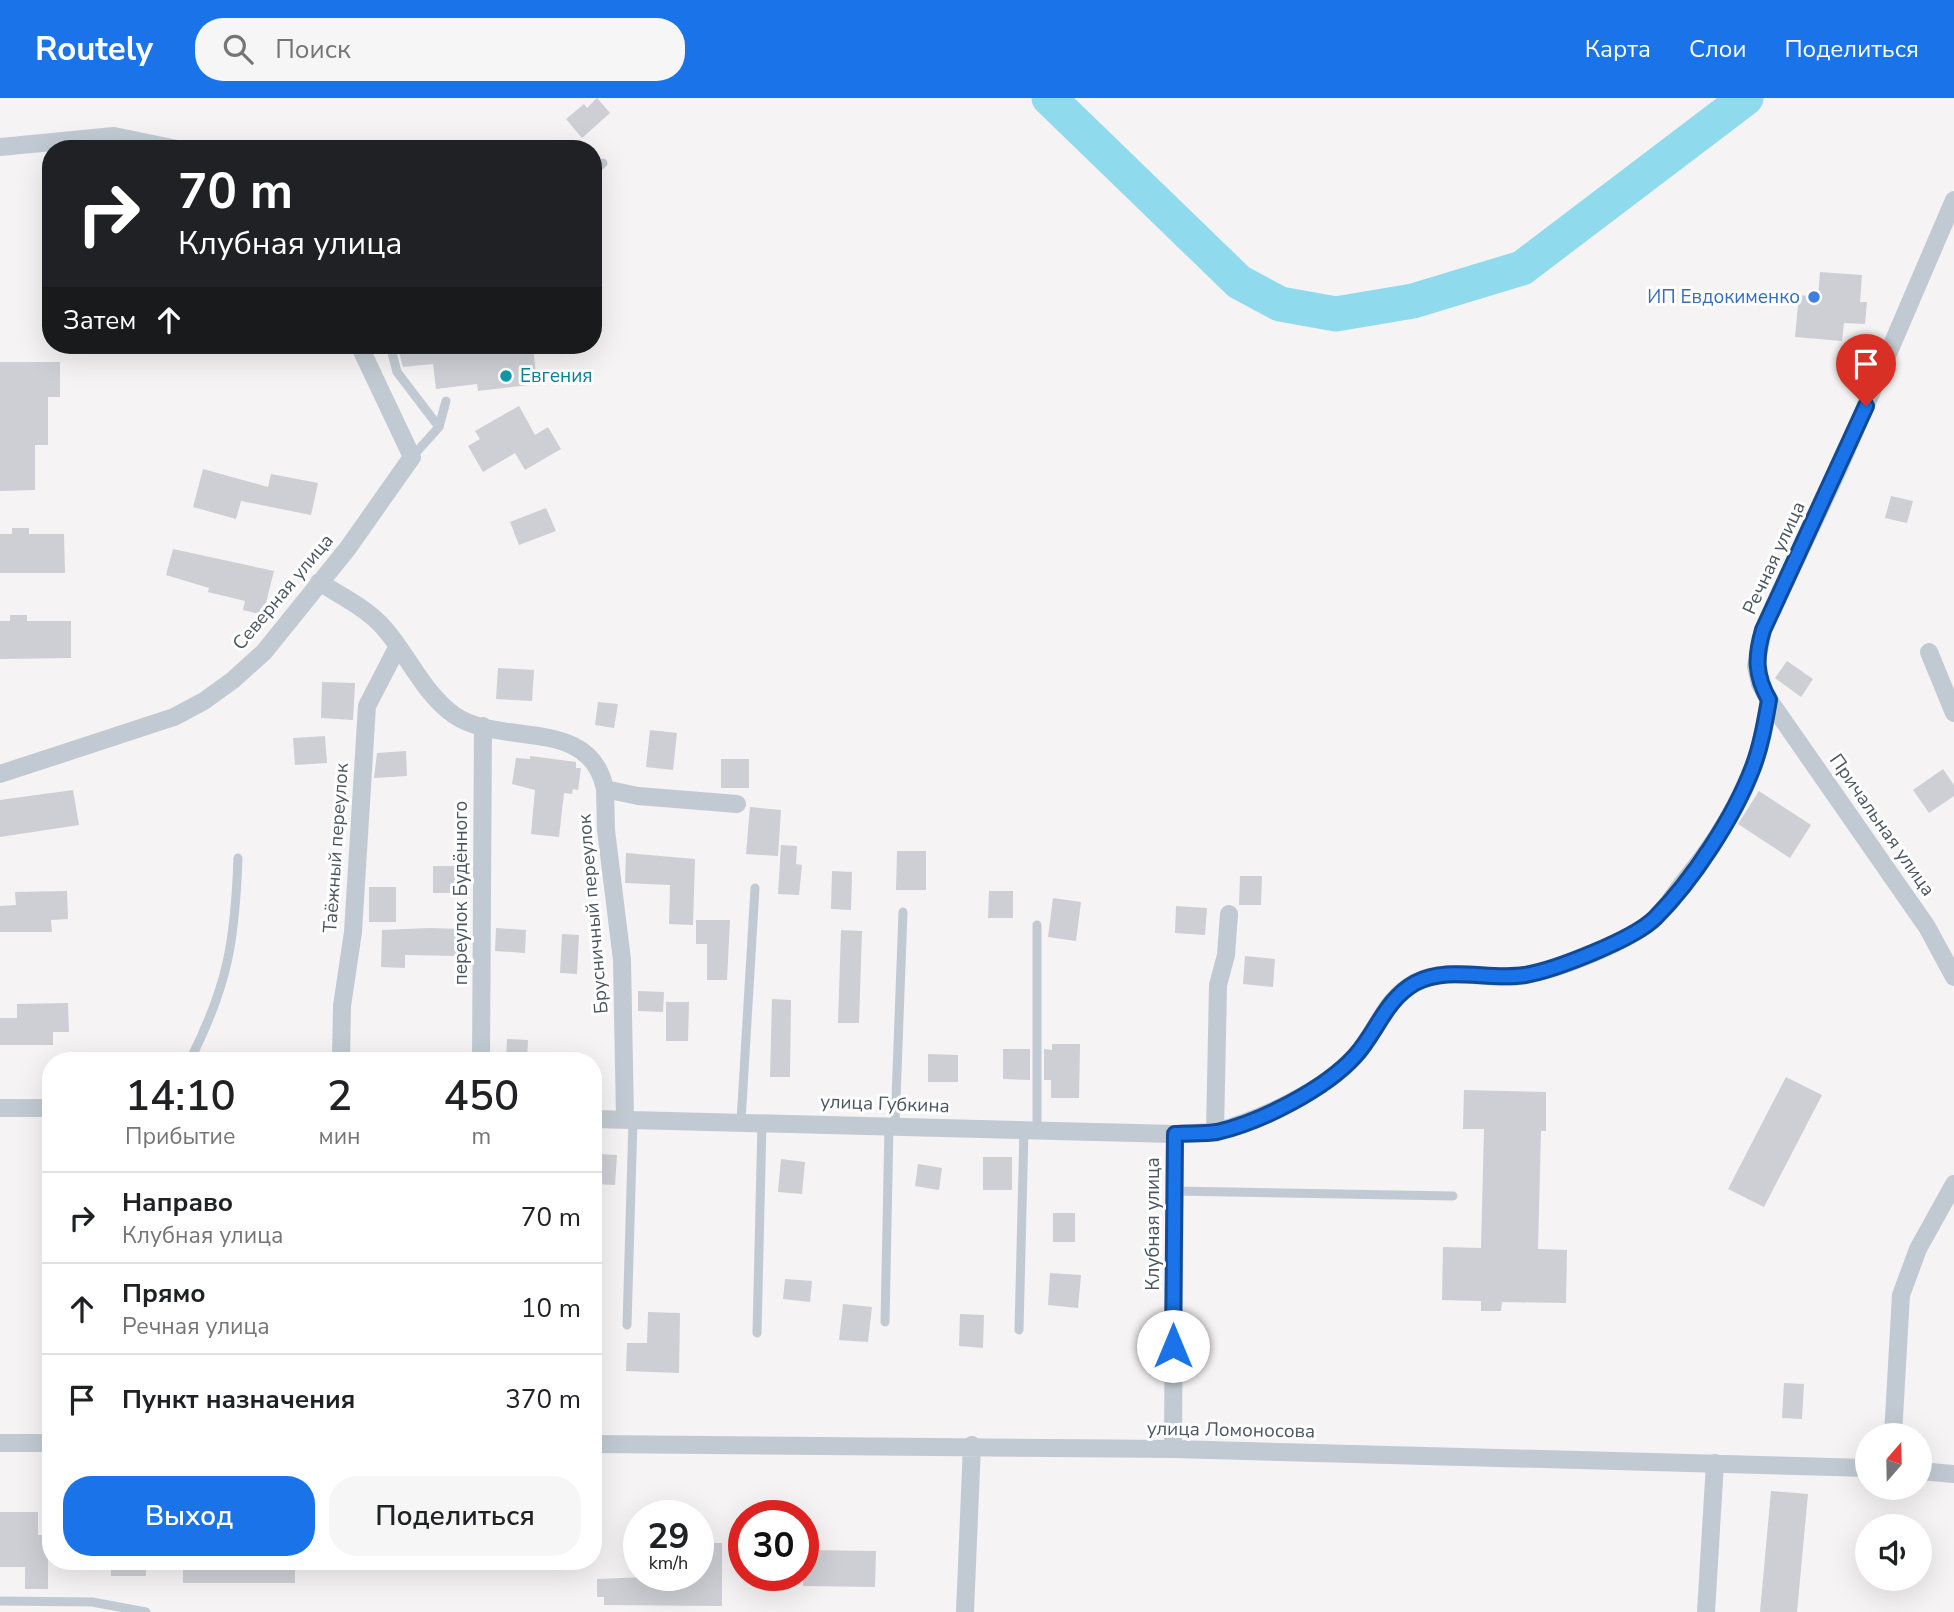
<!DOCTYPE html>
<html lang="ru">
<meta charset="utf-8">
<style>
:root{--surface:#fff;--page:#f6f6f6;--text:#202124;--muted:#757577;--line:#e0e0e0;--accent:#1a73e8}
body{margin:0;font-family:"Nunito Sans",sans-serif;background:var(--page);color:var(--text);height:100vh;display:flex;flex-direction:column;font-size:26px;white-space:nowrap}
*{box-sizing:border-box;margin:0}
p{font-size:23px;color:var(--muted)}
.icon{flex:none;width:38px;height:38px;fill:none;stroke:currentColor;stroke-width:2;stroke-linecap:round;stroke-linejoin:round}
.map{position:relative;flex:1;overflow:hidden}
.side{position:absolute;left:42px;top:954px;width:560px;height:518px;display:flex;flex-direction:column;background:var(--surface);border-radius:28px;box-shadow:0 7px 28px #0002}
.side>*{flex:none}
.banner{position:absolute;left:42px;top:42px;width:560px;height:214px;border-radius:28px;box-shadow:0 7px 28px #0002;background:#202124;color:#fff;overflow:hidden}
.needle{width:46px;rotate:20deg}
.fabs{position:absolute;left:1855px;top:1325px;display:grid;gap:14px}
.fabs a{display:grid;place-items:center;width:77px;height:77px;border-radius:50%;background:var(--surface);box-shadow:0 7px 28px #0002;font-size:35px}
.speed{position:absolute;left:623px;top:1402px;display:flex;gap:14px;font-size:35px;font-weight:700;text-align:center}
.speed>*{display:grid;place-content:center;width:91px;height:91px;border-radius:50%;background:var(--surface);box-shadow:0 7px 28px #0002;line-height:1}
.speed small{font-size:18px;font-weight:400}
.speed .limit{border:10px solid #d22;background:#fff;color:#111}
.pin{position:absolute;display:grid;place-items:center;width:60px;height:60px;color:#fff;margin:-72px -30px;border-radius:50% 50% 50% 0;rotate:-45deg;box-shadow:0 0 7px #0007}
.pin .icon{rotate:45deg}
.me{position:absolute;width:77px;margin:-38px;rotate:0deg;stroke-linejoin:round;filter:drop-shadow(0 0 5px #0008)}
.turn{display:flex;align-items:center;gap:24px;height:147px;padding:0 21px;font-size:32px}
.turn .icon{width:91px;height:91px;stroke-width:2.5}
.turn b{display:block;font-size:49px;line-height:60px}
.then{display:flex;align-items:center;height:66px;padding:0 21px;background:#0003;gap:14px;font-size:26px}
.eta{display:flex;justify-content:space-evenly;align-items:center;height:119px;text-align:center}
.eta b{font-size:42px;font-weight:600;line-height:49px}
.primary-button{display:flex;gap:14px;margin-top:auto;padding:14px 21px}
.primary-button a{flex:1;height:80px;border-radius:28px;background:var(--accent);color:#fff;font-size:28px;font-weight:600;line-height:80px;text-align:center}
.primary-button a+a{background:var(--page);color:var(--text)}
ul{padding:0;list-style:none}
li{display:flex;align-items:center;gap:21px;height:91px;padding:0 21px;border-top:2px solid var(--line)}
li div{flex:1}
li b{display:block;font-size:26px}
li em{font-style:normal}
header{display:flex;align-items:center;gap:42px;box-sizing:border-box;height:98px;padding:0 35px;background:var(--accent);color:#fff}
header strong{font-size:33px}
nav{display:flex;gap:38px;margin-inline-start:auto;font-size:24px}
.search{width:490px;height:63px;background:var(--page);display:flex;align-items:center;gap:18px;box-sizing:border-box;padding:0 24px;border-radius:28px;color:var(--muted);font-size:26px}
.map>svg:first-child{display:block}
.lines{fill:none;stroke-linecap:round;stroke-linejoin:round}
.river{stroke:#90daee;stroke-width:35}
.building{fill:#cdcfd5}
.service{stroke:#c1cad2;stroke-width:9}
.minor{stroke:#c1cad2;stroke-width:18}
.route-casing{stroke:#114b97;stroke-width:18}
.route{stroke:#1a73e8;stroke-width:12}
.shop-dot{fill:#3f7fe0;stroke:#fff;stroke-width:2.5}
.culture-dot{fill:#0f9aa8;stroke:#fff;stroke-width:2.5}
.labels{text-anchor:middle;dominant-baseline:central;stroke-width:6;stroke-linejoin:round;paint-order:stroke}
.shop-label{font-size:19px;fill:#366cbe;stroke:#fff;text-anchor:end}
.culture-label{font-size:19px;fill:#0d838f;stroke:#fff;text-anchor:start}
.street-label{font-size:19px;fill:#4a5661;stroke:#fff}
</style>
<header>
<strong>Routely</strong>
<div class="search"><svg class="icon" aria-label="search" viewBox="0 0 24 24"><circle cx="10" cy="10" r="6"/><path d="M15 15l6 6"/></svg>Поиск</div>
<nav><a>Карта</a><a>Слои</a><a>Поделиться</a></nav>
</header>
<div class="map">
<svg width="1954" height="1514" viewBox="0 0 1954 1514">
<rect width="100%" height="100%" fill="#f5f3f3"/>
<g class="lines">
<path class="river" d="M1049,0L1239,184L1280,206L1336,216L1413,203L1522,170L1746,0"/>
</g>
<path class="building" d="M597,0L610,15L582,40L566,21L584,6L587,10Z
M1820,174L1862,177L1860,204H1867L1865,226L1844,225L1842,243L1795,239L1799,197L1818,199Z
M397,247H533L537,286L478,293L477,286L436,291L433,266L403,269Z
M0,264H60V299H48V347H35V392L0,393Z
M519,308L535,337L548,329L561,351L525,372L515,355L483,374L468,348L480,341L475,333Z
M203,371L268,389L271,376L318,385L311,417L241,403L236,421L193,409Z
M1891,398L1913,403L1907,425L1885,420Z
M546,410L556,433L519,447L510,424Z
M12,430H29V436H64L65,475H0V436H12Z
M173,451L274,473L263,517L243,512L245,503L208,494L209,490L166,477Z
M10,517H27V523H71V560L0,561V523H10Z
M1787,563L1813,581L1801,599L1775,580Z
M498,570L534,572L532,603L496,601Z
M322,584L355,585L353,622L321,620Z
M598,604L618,606L614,630L595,627Z
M650,632L677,635L673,672L646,669Z
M325,638L327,665L295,667L293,640Z
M406,653L407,678L374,680L377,655Z
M530,658L576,664V670H581L578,692L573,691L572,696L564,695L559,739L531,736L535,692L512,686L516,660L530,661Z
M721,661H749V690H721Z
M1943,671L1954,687V698L1929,715L1913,692Z
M73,692L79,727L0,739V702Z
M1759,693L1811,727L1790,760L1738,726Z
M750,709L781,712L778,758L746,756Z
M781,747L797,748L796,766L802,767L799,797L778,796Z
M897,753H926V792H896Z
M626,755L695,761L693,827L669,826L670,787L625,785Z
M433,768H455V795H433Z
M832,773L852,774L851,812L831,811Z
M1240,778H1262L1261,807H1239Z
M369,789H396V824H369Z
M67,793L68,821L51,822L52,834H0V808L16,807L15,794Z
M989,793H1013V820H988Z
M1053,800L1081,804L1076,843L1048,839Z
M1176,808L1207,810L1205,837L1175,835Z
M696,822H730L727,882H707V846H696Z
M429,830L460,831V858L405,857V870L381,869L382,832Z
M496,830L526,832L525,855L495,853Z
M841,832L862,833L859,925H838Z
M562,836L579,837L577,876L560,875Z
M1245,858L1275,861L1273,889L1243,886Z
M638,893L664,894L663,914L638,913Z
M772,901L791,902L790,979H770Z
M666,904H689L688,943H666Z
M68,905L69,934H53V947H0V920H17V906Z
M507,941L528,942L527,962H506Z
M1052,946H1080L1079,1000H1051V982H1044V951L1052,952Z
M1003,951H1030V982L1003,981Z
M928,956L958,957V984H928Z
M1786,979L1822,997L1764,1109L1728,1091Z
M1464,992L1546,994V1033H1541L1538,1151L1567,1152L1566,1205L1502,1204L1501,1213H1481V1203L1442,1202L1443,1149L1481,1150L1484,1031H1463Z
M598,1056L617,1057L615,1087L596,1086Z
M983,1059H1012V1092H983Z
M781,1061L805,1064L802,1096L778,1094Z
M918,1066L942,1070L939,1092L915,1088Z
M1053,1115H1075V1144H1053Z
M1050,1175L1081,1177L1078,1210L1048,1207Z
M785,1181L812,1183L810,1204L783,1201Z
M843,1206L872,1209L868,1244L839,1242Z
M648,1214L680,1215L679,1275L626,1273L627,1245H647Z
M960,1216L984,1217L983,1250L959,1248Z
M1784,1285L1804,1286L1802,1321L1782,1320Z
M1771,1393L1808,1396L1797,1514H1760Z
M0,1414H38V1437H45V1450H48V1491H25V1469H0Z
M698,1445H722V1508L604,1507V1499H597V1481L698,1477Z
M803,1452L876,1453L875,1489L803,1488Z
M111,1463H146V1478H111Z
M183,1463H295V1485H183Z"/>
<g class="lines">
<path class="service" d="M593,74L603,65
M390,247L397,274L439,329L412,359
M439,329L446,303
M1037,827V1031
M190,962C228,887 235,843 238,760
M741,1023L755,790
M895,1027L903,814
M1174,1093L1453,1098
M885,1224L889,1028
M627,1227L633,1022
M1019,1232L1024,1031
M757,1235L762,1024
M0,1503L92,1504L146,1514"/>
<path class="minor" d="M0,49L114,38L177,51
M1954,102L1839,370L1763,532L1756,568L1760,586L1769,602L1927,829L1954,879
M319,484C341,498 367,510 384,530C408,557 423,595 454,617C502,650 590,617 605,691L638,698L737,706
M1929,554L1954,615
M0,676L174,619L204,603L233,582L264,554L348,450L412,359L359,247
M605,691L606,732L622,862L625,1021
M341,962L342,908L353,834L367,608L398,548
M481,962L483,628
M0,1010H51
M593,1021L1175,1036
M1215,1034C1258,1022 1327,992 1357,956C1377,932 1386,899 1416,884C1451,867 1491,884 1526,877C1563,869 1623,846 1652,823C1664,813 1673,798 1682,786C1712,749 1745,701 1758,654C1763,637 1766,619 1769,602
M1893,1337L1901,1197L1918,1151L1954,1086
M0,1345H51
M593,1346L1173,1351L1867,1370
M1173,1351L1175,1036L1215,1034L1218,887L1226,857L1229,816
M1920,1373L1954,1376
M965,1514L972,1347
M1706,1514L1715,1365"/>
</g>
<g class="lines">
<defs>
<path id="route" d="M1173,1248L1175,1036C1188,1035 1204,1036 1217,1034C1261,1024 1325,991 1355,958C1377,934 1385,902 1415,885C1448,867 1489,883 1525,877C1555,872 1634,841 1655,820C1693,782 1734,719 1753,669C1761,648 1765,625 1769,602C1755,577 1755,559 1763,532L1866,308"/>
</defs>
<use href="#route" class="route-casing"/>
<use href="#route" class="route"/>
</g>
<circle class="shop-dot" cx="1814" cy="199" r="7"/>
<circle class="culture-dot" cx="506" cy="278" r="7"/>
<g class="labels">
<g class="shop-label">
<text x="1800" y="199">ИП Евдокименко</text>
</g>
<g class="culture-label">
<text x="520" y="278">Евгения</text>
</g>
<g class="street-label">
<text transform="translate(1774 460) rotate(-65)">Речная улица</text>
<text transform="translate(283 494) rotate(-50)">Северная улица</text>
<text transform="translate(1882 727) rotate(55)">Причальная улица</text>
<text transform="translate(336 750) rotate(-86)">Таёжный переулок</text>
<text transform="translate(461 795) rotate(-90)">переулок Будённого</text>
<text transform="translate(593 816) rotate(-95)">Брусничный переулок</text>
<text transform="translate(885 1006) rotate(2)">улица Губкина</text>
<text transform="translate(1153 1126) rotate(-90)">Клубная улица</text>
<text transform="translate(1231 1332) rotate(1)">улица Ломоносова</text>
</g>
</g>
</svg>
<div class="fabs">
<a><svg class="needle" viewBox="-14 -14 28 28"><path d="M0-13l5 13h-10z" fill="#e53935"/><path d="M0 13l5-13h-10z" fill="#757577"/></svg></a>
<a><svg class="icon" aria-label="sound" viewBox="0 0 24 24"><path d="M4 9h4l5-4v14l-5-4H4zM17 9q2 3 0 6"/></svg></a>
</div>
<div class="speed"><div>29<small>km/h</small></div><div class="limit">30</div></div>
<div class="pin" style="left:1866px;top:308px;background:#d93025"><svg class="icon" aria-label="arrive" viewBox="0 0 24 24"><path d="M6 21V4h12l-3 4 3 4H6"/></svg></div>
<svg class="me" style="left:1173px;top:1248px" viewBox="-20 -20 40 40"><circle r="19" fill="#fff"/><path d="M0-13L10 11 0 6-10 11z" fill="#1a73e8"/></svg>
<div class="banner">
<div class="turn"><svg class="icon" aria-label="right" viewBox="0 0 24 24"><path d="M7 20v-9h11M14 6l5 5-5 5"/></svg><div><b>70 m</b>Клубная улица</div></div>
<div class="then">Затем<svg class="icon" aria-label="ahead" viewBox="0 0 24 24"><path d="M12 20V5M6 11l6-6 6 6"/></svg></div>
</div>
<section class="side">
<div class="eta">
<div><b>14:10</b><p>Прибытие</p></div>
<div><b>2</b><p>мин</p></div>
<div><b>450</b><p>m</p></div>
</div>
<ul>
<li><svg class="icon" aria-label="right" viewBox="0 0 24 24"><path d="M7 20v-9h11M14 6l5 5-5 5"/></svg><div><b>Направо</b><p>Клубная улица</p></div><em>70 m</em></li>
<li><svg class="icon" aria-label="ahead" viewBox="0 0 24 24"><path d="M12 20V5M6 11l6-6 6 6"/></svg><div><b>Прямо</b><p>Речная улица</p></div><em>10 m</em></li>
<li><svg class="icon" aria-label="arrive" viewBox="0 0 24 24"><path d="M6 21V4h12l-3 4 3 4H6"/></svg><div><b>Пункт назначения</b></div><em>370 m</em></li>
</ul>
<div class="primary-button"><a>Выход</a><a>Поделиться</a></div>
</section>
</div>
